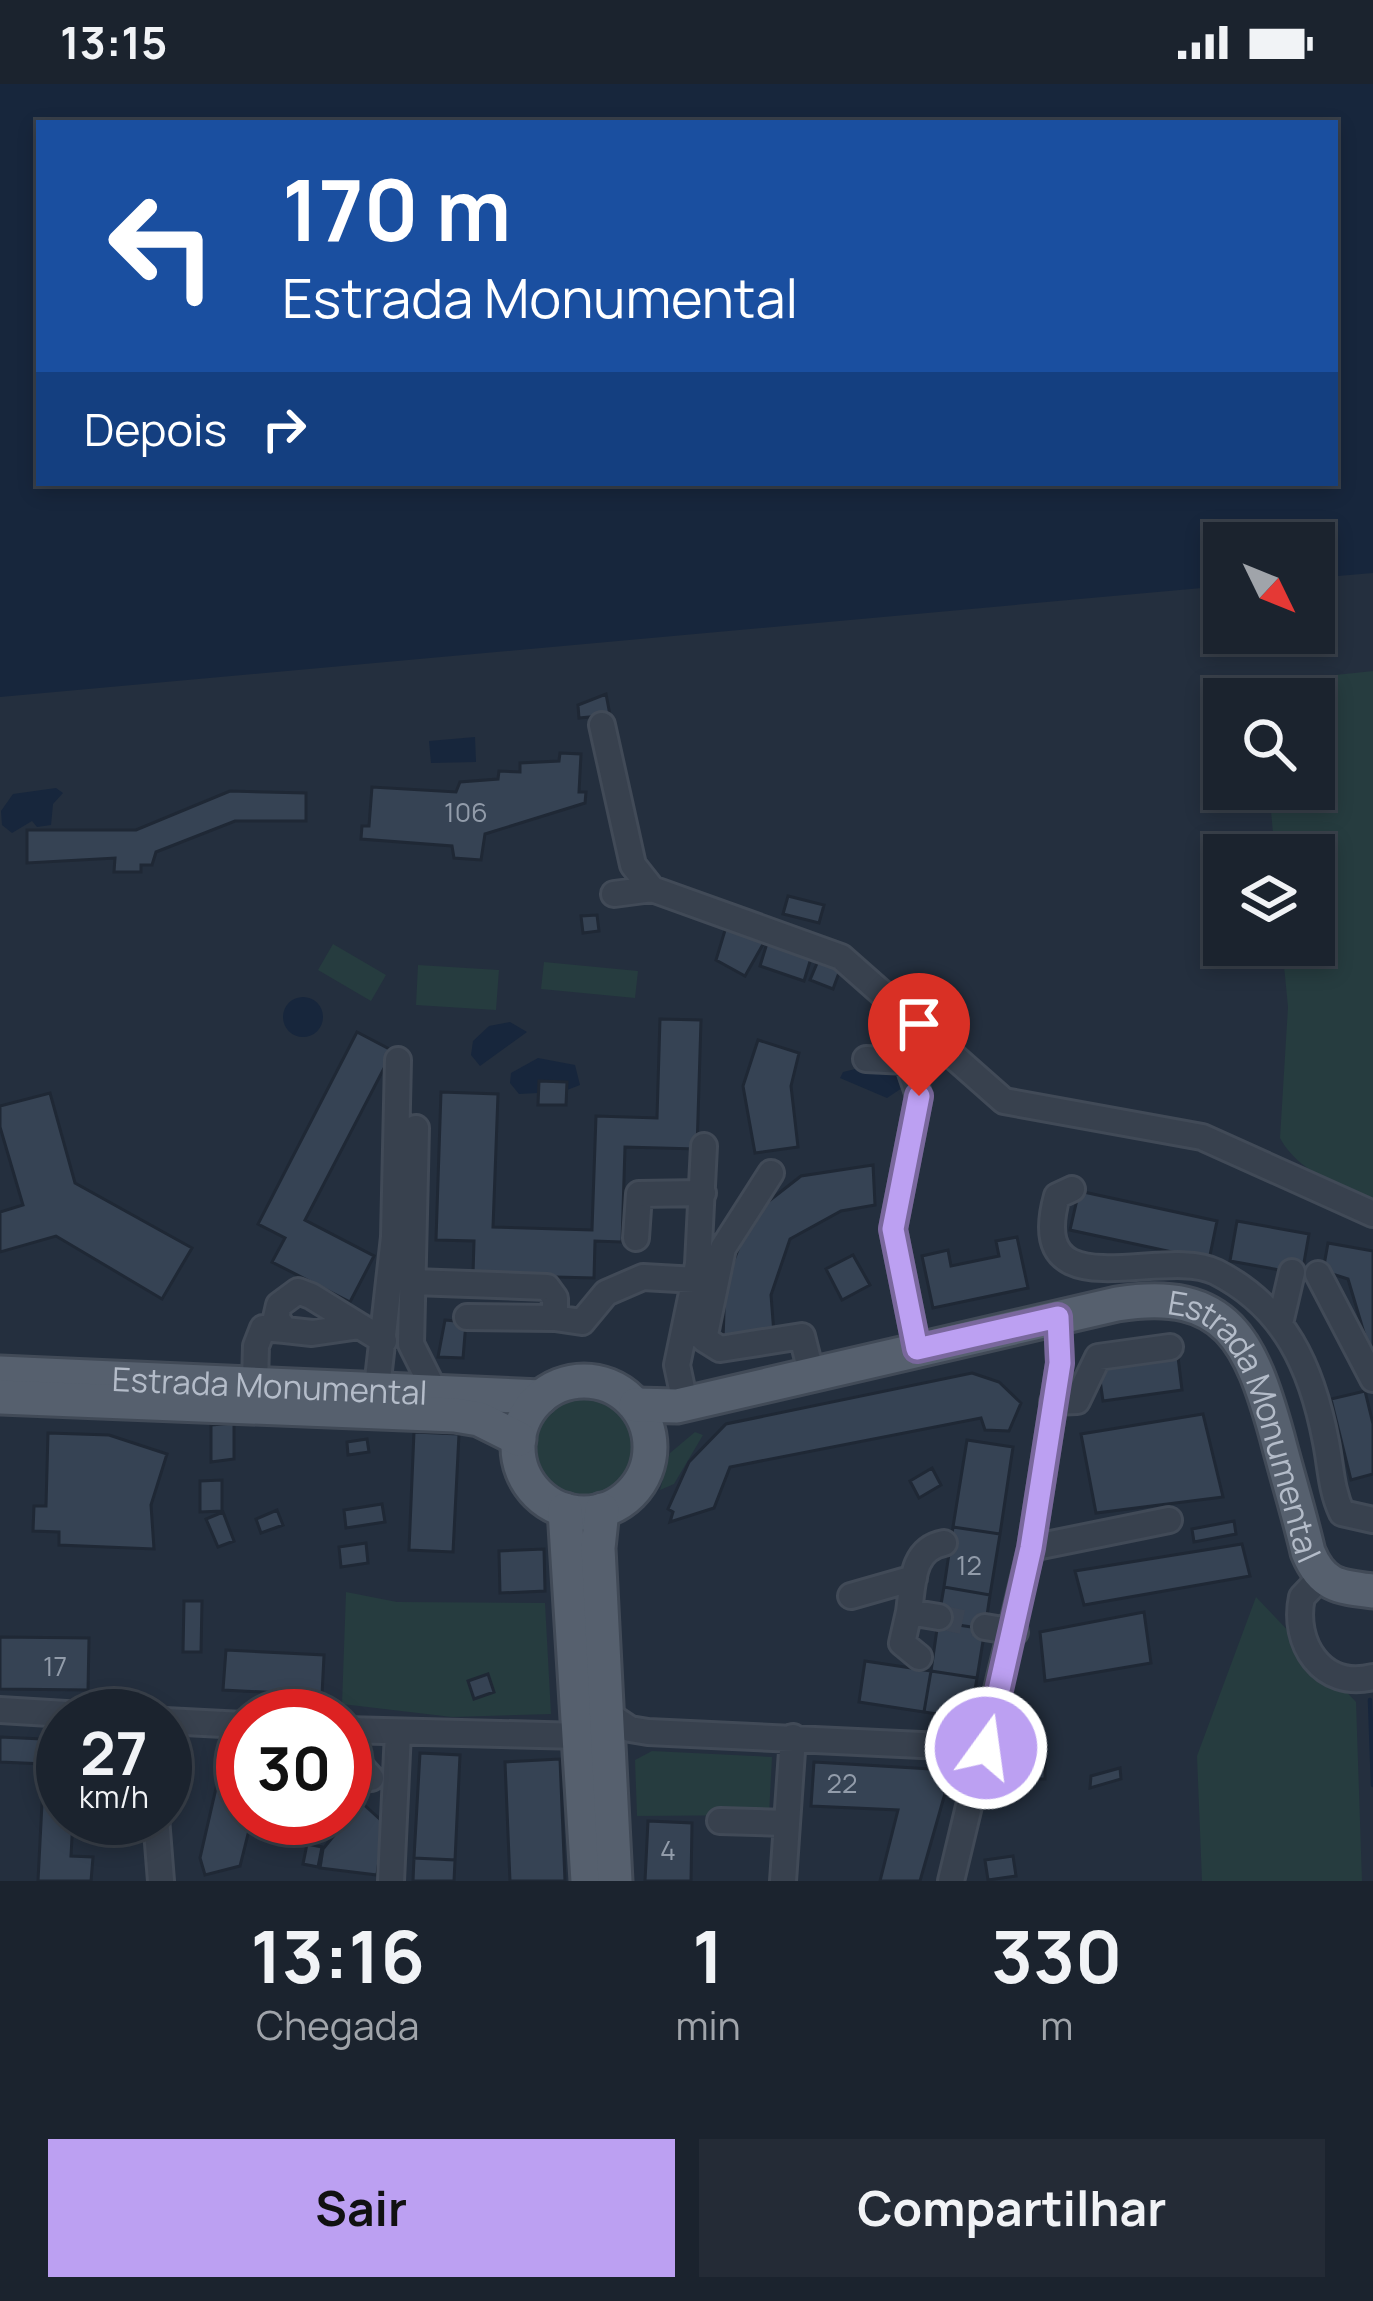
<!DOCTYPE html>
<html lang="pt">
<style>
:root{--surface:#1b232e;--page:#242b36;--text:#f1f3f6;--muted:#a0a4aa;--line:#39404a;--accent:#bca0f2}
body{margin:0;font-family:Manrope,sans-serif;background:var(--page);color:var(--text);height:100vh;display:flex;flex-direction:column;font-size:45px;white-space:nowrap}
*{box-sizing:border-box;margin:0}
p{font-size:39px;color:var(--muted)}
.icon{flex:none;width:66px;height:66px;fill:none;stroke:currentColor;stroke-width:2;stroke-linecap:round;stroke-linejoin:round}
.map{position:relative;height:1797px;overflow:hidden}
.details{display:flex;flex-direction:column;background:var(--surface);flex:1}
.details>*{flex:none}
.banner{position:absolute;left:36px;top:36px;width:1302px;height:366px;border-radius:0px;box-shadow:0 6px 18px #0003,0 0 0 3px var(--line);background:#1a4fa0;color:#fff;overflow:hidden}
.needle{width:78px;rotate:133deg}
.buttons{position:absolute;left:1203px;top:438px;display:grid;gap:24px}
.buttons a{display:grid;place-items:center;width:132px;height:132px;border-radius:0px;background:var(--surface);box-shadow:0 6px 18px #0003,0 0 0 3px var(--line);font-size:60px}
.speed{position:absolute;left:36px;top:1605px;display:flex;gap:24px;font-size:60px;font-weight:700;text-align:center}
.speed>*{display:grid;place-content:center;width:156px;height:156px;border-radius:50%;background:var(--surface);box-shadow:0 6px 18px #0003,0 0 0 3px var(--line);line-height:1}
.speed small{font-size:30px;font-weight:400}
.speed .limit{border:18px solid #d22;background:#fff;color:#111}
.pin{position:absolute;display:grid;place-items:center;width:102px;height:102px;color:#fff;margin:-123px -51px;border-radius:50% 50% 50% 0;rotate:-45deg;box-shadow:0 0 12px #0007}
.pin .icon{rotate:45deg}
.me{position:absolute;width:132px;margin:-66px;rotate:14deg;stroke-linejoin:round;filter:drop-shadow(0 0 9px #0008)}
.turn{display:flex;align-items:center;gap:42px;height:252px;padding:0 48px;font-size:54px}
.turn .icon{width:156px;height:156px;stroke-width:2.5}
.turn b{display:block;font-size:84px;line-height:102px}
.then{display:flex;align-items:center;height:114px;padding:0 48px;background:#0003;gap:24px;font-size:45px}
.eta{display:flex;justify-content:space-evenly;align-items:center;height:204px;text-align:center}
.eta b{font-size:72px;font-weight:700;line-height:84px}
.button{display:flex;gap:24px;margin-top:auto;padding:24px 48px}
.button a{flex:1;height:138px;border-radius:0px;background:var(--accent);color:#111;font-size:48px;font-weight:700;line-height:138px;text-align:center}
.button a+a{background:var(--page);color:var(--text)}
.status{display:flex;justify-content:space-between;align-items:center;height:84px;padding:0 60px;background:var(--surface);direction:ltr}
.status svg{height:33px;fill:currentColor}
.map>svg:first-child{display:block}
.green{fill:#263c3f}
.water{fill:#17263c;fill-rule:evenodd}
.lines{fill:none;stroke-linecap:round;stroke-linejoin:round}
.stream{stroke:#17263c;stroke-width:4.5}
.building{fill:#364354;stroke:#1f2835;stroke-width:3}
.minor-tunnel{stroke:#3a4453;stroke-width:24;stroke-dasharray:24 12;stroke-linecap:butt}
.minor-casing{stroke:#414a57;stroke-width:30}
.major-casing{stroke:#414a57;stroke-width:39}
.minor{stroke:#38414e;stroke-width:24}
.major{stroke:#56606e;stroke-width:33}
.route-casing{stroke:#7a689d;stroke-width:30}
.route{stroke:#bca0f2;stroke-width:21}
.labels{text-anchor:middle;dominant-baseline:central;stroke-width:12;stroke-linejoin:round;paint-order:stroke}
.number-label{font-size:27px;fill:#929caa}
.street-label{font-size:33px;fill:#b4bcc9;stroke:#1d2633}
</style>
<div class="status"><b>13:15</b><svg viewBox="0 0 49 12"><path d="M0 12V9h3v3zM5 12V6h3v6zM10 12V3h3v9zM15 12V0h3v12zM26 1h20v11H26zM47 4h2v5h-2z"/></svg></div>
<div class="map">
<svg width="1373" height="1797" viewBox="0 0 1373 1797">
<rect width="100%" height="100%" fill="#242f3e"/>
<path class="green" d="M1373,587V1118C1339,1101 1298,1088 1280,1054L1288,923L1282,861H1314V771H1275L1269,705H1314V615H1261L1260,599Z
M333,860L386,891L371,917L318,886Z
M544,878L638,887L635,914L541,905Z
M418,881L499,886L496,926L416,921Z
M531 1361a51 51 0 1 1 102 0a51 51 0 1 1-102 0Z
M695,1348L703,1351L674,1400L660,1406L670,1369Z
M346,1508L397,1518L545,1519L551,1630L452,1633L342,1620Z
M1256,1513L1356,1618L1362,1797H1202L1197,1672Z
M652,1667L772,1673L769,1731L637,1732L635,1676Z"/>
<path class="water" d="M0,0H1373V489L1314,494V459H1224V502L0,613ZM1335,39V399H39V39Z
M475,653L476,678L431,679L429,657Z
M56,704L63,709L53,720L51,741L37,743L32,737L12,749L2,741L1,727L13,710Z
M283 933a20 20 0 1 1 40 0a20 20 0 1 1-40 0Z
M510,938L527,948L480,982L471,971L473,957L489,942Z
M538,974L575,981L580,1001L567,1006L540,997L538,1009L519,1010L510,999L511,989Z
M872,981L898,984L905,1002L887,1014L840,994L843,988Z"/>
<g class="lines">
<path class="stream" d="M1370,1616L1373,1701"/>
</g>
<path class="building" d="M606,610L610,631L579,634L578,621Z
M560,669L581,670L579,708H586L585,719L485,750L481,776L454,774L452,762L361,755L362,742H369L372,703L456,708L460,698L498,695L499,687L520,688V679L559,677Z
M230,707L306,709V737H235L156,768L152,781H141V788H114L115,774L27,779V746H136Z
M788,812L824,821L819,839L783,830Z
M597,831L599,847L583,849L581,832Z
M726,843L766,855L745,892L716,876Z
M768,856L812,871L804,897L760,882Z
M818,877L840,886L833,905L810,896Z
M660,935L701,936L697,1065L625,1063L622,1158L595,1157L594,1194L473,1191L474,1157L436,1156L441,1008L498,1010L493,1143L592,1146L596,1032L657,1034Z
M357,948L393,967L305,1136L374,1172L350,1218L272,1178L285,1154L258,1140Z
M758,956L799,969L791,1002L798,1063L755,1069L743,1002Z
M539,997L567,998L566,1021H538Z
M50,1009L75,1099L192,1164L162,1215L56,1152L0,1168V1128L23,1121L0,1043V1022Z
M873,1081L875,1121L841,1127L790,1155L771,1211L774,1250L723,1256L725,1199L748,1140L765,1120L801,1092Z
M1079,1107L1217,1137L1209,1176L1070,1146Z
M1237,1137L1309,1150L1302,1190L1230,1177Z
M1017,1153L1028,1204L933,1224L922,1172L948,1166L951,1182L999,1172L996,1157Z
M1328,1159L1373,1167V1279L1348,1195L1323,1187Z
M853,1171L870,1201L842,1216L826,1185Z
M445,1236L466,1238L463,1274L438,1273Z
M1178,1273L1182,1306L1103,1317L1098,1282Z
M972,1289L999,1298L1021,1319L1009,1347L985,1346L981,1334L730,1383L714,1424L670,1438L673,1428L668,1425L689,1378L726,1340Z
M1365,1307L1373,1340V1390L1351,1396L1331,1315Z
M1203,1330L1223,1413L1096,1429L1081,1350Z
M234,1339V1375L211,1378V1341Z
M414,1348L459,1350L453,1468L409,1466Z
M48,1349L109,1351L167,1370L151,1421L154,1465L59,1461V1448L33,1447L34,1422H46Z
M367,1355L369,1368L348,1371L347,1358Z
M967,1356L1013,1363L1000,1450L953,1443Z
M932,1384L941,1401L919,1414L910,1397Z
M222,1396V1427L200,1428V1397Z
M382,1420L385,1438L346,1444L344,1426Z
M277,1426L283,1441L261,1449L256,1435Z
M223,1428L234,1457L218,1463L206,1435Z
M1234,1437L1236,1450L1194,1458L1192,1445Z
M953,1443L1000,1450L990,1511L944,1503Z
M366,1459L368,1479L341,1483L339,1463Z
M1242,1460L1250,1492L1084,1521L1075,1487Z
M544,1465L545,1507L500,1509L499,1467Z
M944,1503L990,1511L985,1545L938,1538Z
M184,1517H202L201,1568H183Z
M1144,1528L1151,1579L1045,1597L1040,1548Z
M938,1538L985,1545L977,1594L931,1587Z
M0,1553L89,1554L88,1606L0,1605Z
M226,1566L324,1571L322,1611L223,1606Z
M865,1577L931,1587L924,1628L859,1618Z
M931,1587L977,1594L970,1635L924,1628Z
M488,1590L494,1608L474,1615L468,1597Z
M0,1653L63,1656V1734H73L71,1772L93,1773L91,1797H38L44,1680L0,1678Z
M420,1669L460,1671L455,1776L414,1774Z
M1023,1671H1045V1695H1022Z
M560,1675L565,1797H510L505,1678Z
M243,1677V1734H252L240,1782L205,1791L200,1774L217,1700L224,1683Z
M814,1678L931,1685L946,1706L920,1797H880L898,1726L811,1722Z
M1120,1684L1121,1695L1090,1704L1091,1692Z
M1009,1701L1010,1719L988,1720V1703Z
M361,1718L384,1739L377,1791L320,1784L323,1765Z
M648,1737L692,1739L691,1797H645Z
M307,1760L322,1763L318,1783L303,1780Z
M1013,1772L1016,1792L988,1796L985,1776Z
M414,1774L455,1776L454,1797H413Z"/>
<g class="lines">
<path class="minor-tunnel" d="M939,1533L985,1543"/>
<defs>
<path id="minor" d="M602,641L633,781L652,805L841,873L1004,1017L1202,1053L1373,1130
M614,810L652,805
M866,975L907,977L919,1012L893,1145L917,1265
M416,1044L411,1260L434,1306
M771,1089L723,1164L704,1255L720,1265L802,1252L811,1288
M1072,1105L1057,1112C1024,1230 1163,1161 1216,1188C1285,1223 1312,1284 1326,1358C1331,1383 1331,1406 1342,1429L1373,1436
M636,1154L639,1110L703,1109
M1318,1190L1373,1295
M414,1198L547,1203L555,1214V1234L582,1238L606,1209L643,1193L696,1196
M467,1233L555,1234
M1281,1235L1292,1188
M360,1242L312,1249L285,1246L276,1234L279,1221L298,1207L311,1212L384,1257
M255,1299L256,1262L263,1244L285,1246
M377,1304L394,1153L398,976
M1053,1318L1077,1317L1098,1273L1170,1263
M685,1319L677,1281L698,1180L704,1062
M1031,1464L1169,1436
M1321,1493L1302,1513C1292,1559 1322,1606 1373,1593
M851,1512L914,1494
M909,1528L902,1559L919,1573
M939,1533L909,1528C913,1500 911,1465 944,1459
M985,1543L1015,1548
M0,1626L99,1632
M606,1629L630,1645L648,1648L985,1664
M165,1637L243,1641
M345,1646L582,1652
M345,1665L371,1694
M156,1734L161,1797
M720,1737L786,1739
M391,1797L398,1648
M783,1797L793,1653
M951,1797L1031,1464L1060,1279L1058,1233"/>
<g id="major">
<path id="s1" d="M0,1289L541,1313"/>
<circle cx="584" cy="1363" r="66"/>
<path d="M0,1313L455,1331L479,1335L519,1355"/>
<path id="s2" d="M636,1321L677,1322L1117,1220C1228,1202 1251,1259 1277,1352C1287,1391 1299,1429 1308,1468C1322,1502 1339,1503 1373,1507"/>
<path d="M565,1426L588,1797"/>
<path d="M602,1426L598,1464L615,1797"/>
</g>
</defs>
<use href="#minor" class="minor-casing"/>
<use href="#major" class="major-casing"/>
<use href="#minor" class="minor"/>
<use href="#major" class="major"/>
</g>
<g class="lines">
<defs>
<path id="route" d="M919,1012L893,1145L917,1265L1058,1233L1060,1279L1031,1464L986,1664"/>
</defs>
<use href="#route" class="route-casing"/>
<use href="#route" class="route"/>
</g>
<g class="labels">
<g class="number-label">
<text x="466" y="727">106</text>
<text x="969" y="1480">12</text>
<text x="55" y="1581">17</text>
<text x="842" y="1698">22</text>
<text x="668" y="1765">4</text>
</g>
<g class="street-label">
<text stroke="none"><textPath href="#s1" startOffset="270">Estrada Monumental</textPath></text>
<text stroke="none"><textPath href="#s2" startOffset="702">Estrada Monumental</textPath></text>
</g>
</g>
</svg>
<div class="buttons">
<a><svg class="needle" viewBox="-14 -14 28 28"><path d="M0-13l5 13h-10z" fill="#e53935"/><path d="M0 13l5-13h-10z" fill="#a0a4aa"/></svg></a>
<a><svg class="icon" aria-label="search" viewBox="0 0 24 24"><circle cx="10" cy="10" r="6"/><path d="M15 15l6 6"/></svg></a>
<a><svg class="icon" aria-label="layers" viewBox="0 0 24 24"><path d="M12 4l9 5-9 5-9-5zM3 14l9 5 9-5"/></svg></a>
</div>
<div class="speed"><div>27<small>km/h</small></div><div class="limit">30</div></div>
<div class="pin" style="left:919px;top:1012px;background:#d93025"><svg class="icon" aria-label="arrive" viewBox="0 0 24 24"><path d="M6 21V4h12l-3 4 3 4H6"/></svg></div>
<svg class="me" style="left:986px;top:1664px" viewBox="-20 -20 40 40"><circle r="17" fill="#bca0f2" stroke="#fff" stroke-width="3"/><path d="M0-11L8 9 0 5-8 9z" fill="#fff"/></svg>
<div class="banner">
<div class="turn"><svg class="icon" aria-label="left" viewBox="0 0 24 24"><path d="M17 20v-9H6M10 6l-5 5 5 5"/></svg><div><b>170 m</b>Estrada Monumental</div></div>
<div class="then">Depois<svg class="icon" aria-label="right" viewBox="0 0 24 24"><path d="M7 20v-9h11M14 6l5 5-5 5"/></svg></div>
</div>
</div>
<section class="details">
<div class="eta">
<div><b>13:16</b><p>Chegada</p></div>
<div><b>1</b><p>min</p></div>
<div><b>330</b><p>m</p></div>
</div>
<div class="button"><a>Sair</a><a>Compartilhar</a></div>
</section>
